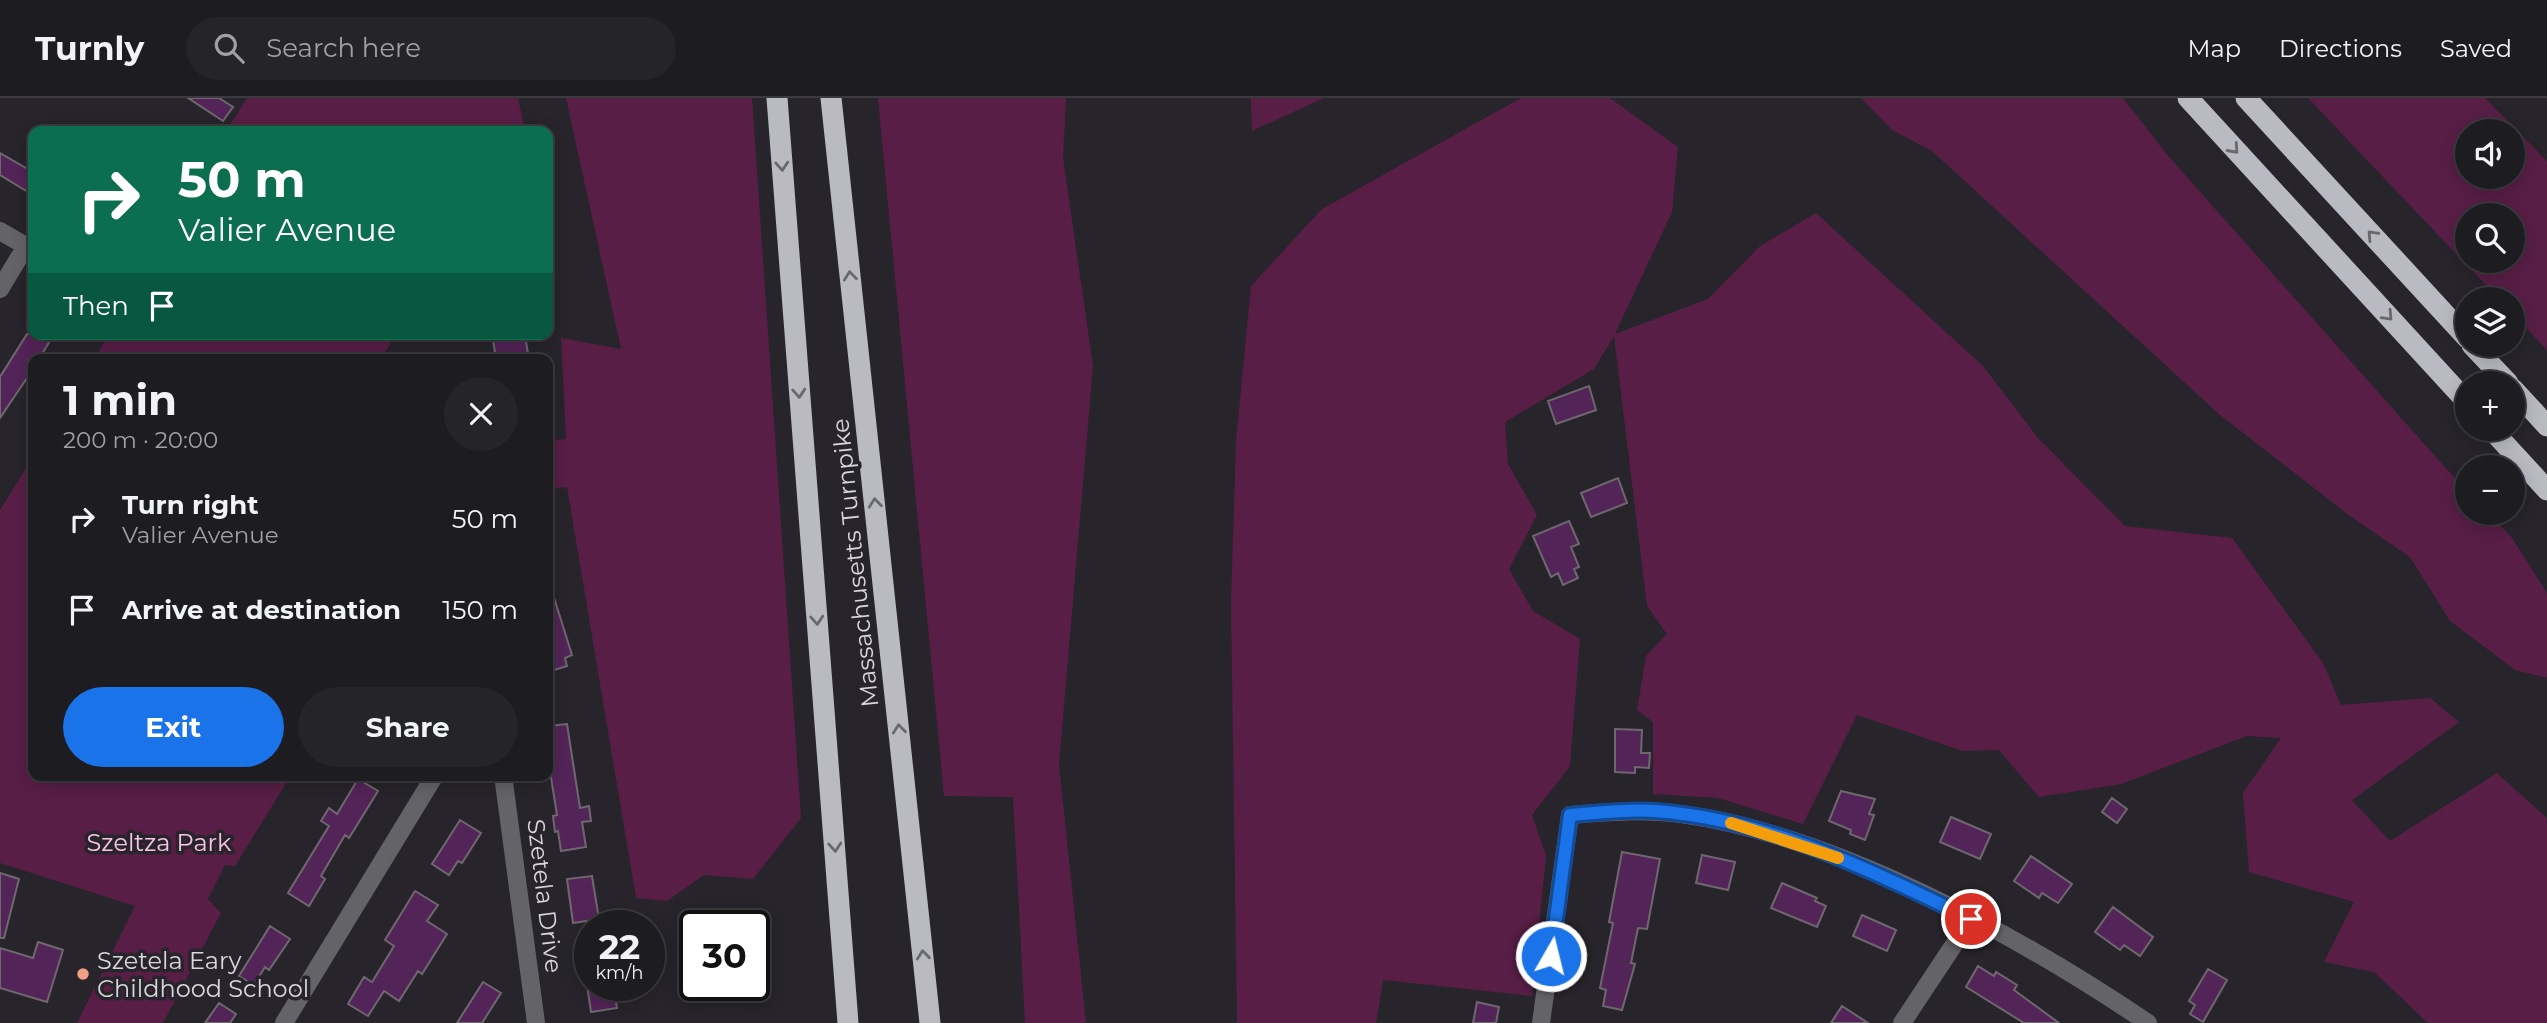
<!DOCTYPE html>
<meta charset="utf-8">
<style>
:root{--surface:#1d1c20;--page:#252529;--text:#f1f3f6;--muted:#a0a1a5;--line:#3b3a3e;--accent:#1a73e8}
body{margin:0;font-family:Montserrat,sans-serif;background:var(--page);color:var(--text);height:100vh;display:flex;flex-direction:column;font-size:26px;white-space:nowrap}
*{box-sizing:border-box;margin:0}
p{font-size:23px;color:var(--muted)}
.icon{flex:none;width:38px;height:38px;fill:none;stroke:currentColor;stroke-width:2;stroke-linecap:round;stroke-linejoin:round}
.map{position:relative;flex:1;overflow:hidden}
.drawer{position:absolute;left:28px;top:256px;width:525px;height:427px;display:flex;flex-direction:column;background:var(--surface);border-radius:14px;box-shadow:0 4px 18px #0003,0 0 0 2px var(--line)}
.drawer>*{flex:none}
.top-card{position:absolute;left:28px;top:28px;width:525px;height:214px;border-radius:14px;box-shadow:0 4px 18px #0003,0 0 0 2px var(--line);background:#0b6e4f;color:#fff;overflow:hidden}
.buttons{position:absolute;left:2455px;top:21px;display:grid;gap:14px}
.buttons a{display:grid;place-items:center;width:70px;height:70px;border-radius:50%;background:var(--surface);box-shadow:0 4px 18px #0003,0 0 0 2px var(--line);font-size:35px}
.speed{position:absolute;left:574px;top:812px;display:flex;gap:14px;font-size:35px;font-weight:700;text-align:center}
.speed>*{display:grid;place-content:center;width:91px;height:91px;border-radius:50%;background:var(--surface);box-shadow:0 4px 18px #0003,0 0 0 2px var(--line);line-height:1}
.speed small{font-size:18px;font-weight:400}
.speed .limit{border:4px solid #111;border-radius:10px;background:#fff;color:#111}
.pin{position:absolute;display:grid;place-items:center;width:60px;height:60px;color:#fff;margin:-30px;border:4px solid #fff;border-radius:50%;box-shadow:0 2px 7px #0007}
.me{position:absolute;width:77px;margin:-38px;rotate:8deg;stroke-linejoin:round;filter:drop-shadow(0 0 5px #0008)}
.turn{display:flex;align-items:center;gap:24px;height:147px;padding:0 35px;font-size:32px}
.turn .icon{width:91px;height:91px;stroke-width:2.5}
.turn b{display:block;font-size:49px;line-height:60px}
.then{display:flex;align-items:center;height:66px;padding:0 35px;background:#0003;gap:14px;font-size:26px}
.round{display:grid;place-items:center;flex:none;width:74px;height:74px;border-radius:37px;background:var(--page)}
.summary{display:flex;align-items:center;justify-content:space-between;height:119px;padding:0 35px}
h1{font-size:42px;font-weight:700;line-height:52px}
.cta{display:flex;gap:14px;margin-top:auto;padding:14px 35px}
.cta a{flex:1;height:80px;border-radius:42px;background:var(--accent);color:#fff;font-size:28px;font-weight:700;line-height:80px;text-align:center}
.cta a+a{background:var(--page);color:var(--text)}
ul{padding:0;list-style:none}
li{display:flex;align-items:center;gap:21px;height:91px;padding:0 35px}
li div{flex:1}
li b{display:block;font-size:26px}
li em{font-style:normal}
header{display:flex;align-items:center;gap:42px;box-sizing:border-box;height:98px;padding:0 35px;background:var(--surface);border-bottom:2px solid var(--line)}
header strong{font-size:33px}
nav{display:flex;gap:38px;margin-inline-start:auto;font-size:24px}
.search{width:490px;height:63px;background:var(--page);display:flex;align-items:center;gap:18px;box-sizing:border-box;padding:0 24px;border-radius:38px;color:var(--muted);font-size:26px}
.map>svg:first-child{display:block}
.green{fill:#581e46;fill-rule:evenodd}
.building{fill:#532458;stroke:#6e686e;stroke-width:2}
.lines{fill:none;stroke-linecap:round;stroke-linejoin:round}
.minor{stroke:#646468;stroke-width:18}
.highway{stroke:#babac3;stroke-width:21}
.oneway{stroke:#69686f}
.route-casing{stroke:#114b97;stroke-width:18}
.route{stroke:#1a73e8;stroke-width:12}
.slow{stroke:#f59e0b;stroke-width:12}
.poi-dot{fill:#f39f85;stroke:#27252b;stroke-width:2.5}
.labels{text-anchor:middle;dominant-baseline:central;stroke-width:7;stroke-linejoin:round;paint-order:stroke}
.street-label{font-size:24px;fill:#d7d6da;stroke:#27252b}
.park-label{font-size:24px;fill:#fbc2e5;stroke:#27252b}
.poi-label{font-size:24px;fill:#d7d6da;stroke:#27252b;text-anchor:start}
</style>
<header>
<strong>Turnly</strong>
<div class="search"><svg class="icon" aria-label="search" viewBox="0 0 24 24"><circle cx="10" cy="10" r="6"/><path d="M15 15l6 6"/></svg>Search here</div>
<nav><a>Map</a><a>Directions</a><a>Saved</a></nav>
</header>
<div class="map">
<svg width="2547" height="925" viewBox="0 0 2547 925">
<rect width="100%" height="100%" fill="#27252b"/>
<path class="green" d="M247,0H518L525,33H226Z
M566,0H752L801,720L753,781L704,777L667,803L636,800L567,389L548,391V343L566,341L561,240L621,251Z
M878,0H1066L1063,60L1093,268L1059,666L1086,925H1025L1013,699L944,698Z
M1251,0H1324L1252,33Z
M1521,0H1610L1678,49L1672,114L1615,236L1708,201L1760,148L1816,115L1983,268L2038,340L2125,428L2232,440L2323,565L2341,607L2430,600L2459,624L2352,702L2390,743L2497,675L2547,720V925H2428L2374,874L2324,864L2354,804L2249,774L2243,695L2281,640L2247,638L2121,686L2039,699L1999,652L1963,653L1857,617L1803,726L1718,700L1653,696V624L1637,612L1646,558L1667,536L1647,508L1614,238L1594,271L1505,324L1508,366L1537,417L1509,471L1533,513L1580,541L1570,668L1532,717L1546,758L1532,898L1383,882L1376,925H1237L1231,504L1236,343L1251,188L1322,111Z
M1861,0H2123L2169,59L2467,394L2468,415H2488L2512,440L2547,495V580L2515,572L2450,523L2410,459L2350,418L2220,317L1932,53L1892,32Z
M2308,0H2485L2547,63V252L2513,216V201H2499ZM2468,33H2513V79H2468ZM2513,117V163H2468V117Z
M108,236H397L380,261H95Z
M33,359V677H291L235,768L225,767L208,801L221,815L163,925H77L135,808L0,765V412Z"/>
<path class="building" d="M188,0H219L233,9L223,23Z
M0,55L33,74V97L0,77Z
M27,236H54L39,261H33V271L0,320V279Z
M525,238L529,261H496L493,242Z
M1589,288L1596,312L1556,326L1548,303Z
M1618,380L1627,405L1591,419L1581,395Z
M1569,423L1579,446L1571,449L1579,469L1574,471L1578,480L1563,487L1558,475L1551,479L1533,438Z
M551,490L572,557L565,560L567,568L548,574V491Z
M567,626L580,710L589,708L591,723L582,724L586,749L561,753L558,733L555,734L553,718L557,717L550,673H548V628Z
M1615,631L1642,632L1641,655H1650L1649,670L1635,669V675L1615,674Z
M358,681L378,693L349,740L345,737L321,778L325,781L309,808L288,795L329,728L321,723L329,710L337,716Z
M1841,693L1875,701L1869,716L1874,717L1865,742L1850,736L1851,732L1829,723Z
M2112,700L2127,711L2117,725L2102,714Z
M1951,719L1991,736L1980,761L1940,744Z
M460,722L481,735L462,765L458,763L449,777L432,766Z
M1622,754L1660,761L1647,831L1638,830L1631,865L1635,866L1622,912L1603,908L1606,892L1600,890L1613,825L1609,824Z
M1702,757L1735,764L1728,792L1696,785Z
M2031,758L2072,786L2058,805L2042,795L2039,800L2014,783Z
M0,775L19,781L4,840H0Z
M592,778L599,821L573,825L567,781Z
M1782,785L1817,800L1815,803L1826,808L1817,829L1771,810Z
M415,793L438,807L427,823L447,836L422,876L418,873L399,903L384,893L368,918L348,906L364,879L372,884L394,848L385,842Z
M2113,809L2153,839L2140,858L2124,847L2120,852L2095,834Z
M1862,817L1896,832L1887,853L1853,838Z
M270,828L290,841L269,872L265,869L254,887L239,878Z
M38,844L63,852L47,904L0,890V850L33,860Z
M1978,868L1994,878L1996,874L2017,887L2014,892L2059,925H2024L1966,889Z
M2208,871L2227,882L2203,924L2190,916L2195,907L2189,903Z
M483,884L501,895L482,925H457Z
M587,887H613L617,910L591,914Z
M1477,904L1499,909L1496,925H1473Z
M219,905L236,916L230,925H205Z
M1842,908L1868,925H1831Z"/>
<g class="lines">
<path class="minor" d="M0,133L26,148L0,191
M503,677L536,925
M284,925L435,677
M1541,925L1570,717C1607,714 1643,711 1681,716C1836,737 2019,838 2148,925
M1902,925L1971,821"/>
<path class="highway" d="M777,0L848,925
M831,0L930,925
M2188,0L2468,305
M2246,0L2468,241
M2472,247L2508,285
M2513,291L2547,328
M2491,331L2547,392"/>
</g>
<defs><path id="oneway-chevron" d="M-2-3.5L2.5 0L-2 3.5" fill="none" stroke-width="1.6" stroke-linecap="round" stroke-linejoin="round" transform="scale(1.75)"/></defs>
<g class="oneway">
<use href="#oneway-chevron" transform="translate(2234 51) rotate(48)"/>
<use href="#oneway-chevron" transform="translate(782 68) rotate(86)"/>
<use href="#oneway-chevron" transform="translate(2372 137) rotate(-133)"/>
<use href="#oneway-chevron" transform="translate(850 178) rotate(-96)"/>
<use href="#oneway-chevron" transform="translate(2388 218) rotate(47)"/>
<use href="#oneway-chevron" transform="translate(799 295) rotate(86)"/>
<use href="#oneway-chevron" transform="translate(875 405) rotate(-96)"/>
<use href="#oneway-chevron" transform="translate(817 522) rotate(86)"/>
<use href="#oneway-chevron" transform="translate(899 631) rotate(-96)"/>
<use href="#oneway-chevron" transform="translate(835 749) rotate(86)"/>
<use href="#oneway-chevron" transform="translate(923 857) rotate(-96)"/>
</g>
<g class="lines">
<defs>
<path id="route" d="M1551,858L1570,717C1598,715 1626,711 1655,713C1766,721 1872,772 1971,821"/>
</defs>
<use href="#route" class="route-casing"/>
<use href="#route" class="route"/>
<path class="slow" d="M1731,725L1838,760"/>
</g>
<circle class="poi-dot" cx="83" cy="876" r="7"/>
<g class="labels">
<g class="street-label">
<text transform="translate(855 465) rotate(-96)">Massachusetts Turnpike</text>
<text transform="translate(545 798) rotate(83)">Szetela Drive</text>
</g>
<g class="park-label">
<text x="159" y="744">Szeltza Park</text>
</g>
<g class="poi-label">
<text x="97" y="862">Szetela Eary<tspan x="97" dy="28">Childhood School</tspan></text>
</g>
</g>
</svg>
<div class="buttons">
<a><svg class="icon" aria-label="sound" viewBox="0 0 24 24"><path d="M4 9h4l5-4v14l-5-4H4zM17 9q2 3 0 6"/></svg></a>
<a><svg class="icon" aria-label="search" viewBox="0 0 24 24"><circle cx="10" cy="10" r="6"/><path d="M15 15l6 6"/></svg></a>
<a><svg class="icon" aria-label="layers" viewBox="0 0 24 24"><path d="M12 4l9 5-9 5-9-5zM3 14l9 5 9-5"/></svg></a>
<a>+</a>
<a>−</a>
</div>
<div class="speed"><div>22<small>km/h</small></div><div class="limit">30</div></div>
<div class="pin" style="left:1971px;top:821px;background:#d93025"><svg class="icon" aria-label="arrive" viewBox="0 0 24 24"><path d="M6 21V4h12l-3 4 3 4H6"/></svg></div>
<svg class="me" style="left:1551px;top:858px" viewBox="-20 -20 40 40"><circle r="17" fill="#1a73e8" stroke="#fff" stroke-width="3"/><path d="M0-11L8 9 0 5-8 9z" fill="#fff"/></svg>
<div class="top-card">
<div class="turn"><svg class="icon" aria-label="right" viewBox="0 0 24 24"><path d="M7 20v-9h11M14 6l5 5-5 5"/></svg><div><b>50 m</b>Valier Avenue</div></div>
<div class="then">Then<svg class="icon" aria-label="arrive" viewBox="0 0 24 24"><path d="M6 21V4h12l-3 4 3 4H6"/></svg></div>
</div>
<section class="drawer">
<div class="summary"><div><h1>1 min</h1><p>200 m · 20:00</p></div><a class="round"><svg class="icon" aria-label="close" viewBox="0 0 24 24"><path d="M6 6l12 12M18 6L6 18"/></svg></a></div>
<ul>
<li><svg class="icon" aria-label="right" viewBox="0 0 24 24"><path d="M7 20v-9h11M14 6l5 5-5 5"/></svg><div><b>Turn right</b><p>Valier Avenue</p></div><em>50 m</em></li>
<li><svg class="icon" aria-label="arrive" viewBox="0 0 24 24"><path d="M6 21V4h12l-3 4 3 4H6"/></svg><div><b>Arrive at destination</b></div><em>150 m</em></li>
</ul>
<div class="cta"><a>Exit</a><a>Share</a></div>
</section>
</div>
